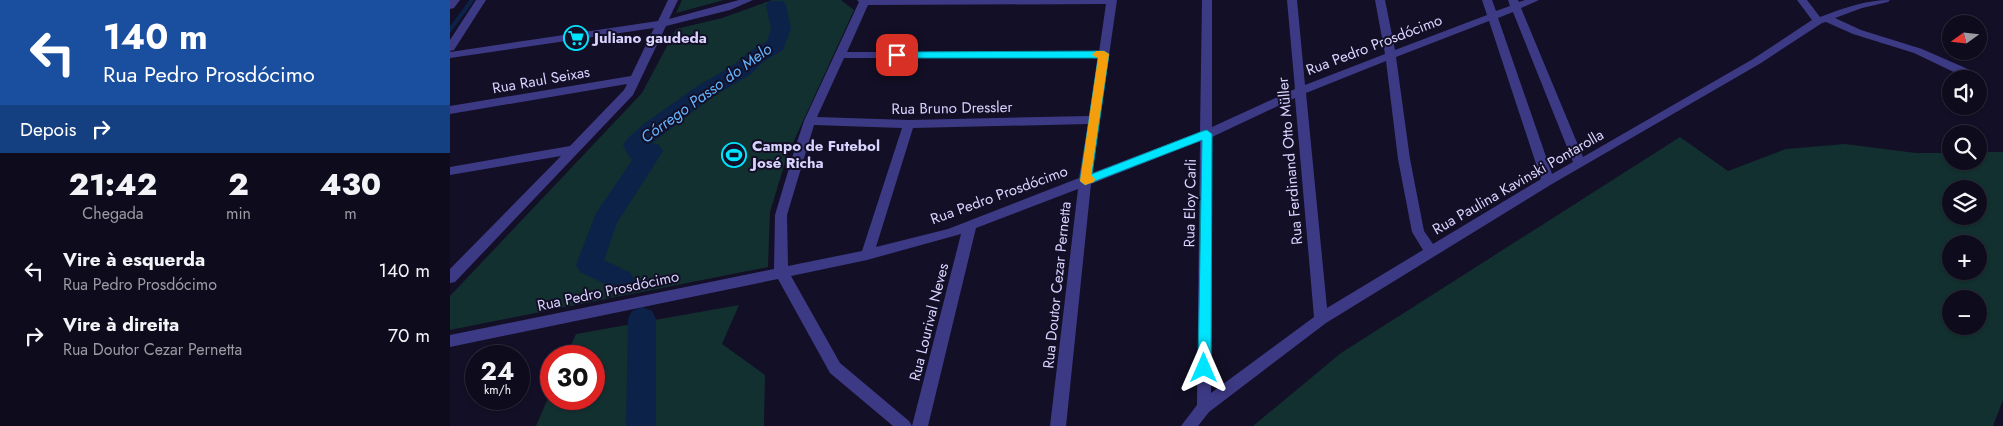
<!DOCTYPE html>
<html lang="pt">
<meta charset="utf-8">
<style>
:root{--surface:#0e0b1c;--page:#171425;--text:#f1f3f6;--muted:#9b9ba3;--line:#2e2b3b}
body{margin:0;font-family:Jost,sans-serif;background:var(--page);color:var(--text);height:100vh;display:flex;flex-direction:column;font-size:19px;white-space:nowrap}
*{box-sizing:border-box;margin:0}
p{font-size:16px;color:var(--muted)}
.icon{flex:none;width:28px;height:28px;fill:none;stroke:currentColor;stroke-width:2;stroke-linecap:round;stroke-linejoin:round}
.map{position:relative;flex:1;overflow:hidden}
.details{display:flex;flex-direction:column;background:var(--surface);width:450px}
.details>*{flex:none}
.guide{background:#1a4fa0;color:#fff;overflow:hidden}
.needle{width:32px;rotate:255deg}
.buttons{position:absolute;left:1492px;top:15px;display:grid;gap:10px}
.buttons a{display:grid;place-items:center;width:45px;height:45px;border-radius:50%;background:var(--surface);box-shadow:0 1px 4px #0004,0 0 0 1px var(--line);font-size:25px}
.speed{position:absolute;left:15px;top:345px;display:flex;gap:10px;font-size:25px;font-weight:700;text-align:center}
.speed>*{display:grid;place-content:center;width:65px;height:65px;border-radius:50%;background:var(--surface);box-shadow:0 1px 4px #0004,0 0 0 1px var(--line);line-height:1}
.speed small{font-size:12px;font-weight:400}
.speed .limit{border:8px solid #d22;background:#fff;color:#111}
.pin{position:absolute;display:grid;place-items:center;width:42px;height:42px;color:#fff;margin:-21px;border-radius:10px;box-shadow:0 2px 8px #0006}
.me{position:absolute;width:55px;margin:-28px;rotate:0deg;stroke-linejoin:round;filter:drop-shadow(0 0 4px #0008)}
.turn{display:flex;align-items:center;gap:18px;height:105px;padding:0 20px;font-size:22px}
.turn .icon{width:65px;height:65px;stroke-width:2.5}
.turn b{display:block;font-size:35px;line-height:42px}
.then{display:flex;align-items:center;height:48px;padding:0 20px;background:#0003;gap:10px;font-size:19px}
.eta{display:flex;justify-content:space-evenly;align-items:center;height:85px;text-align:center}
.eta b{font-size:30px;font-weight:800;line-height:35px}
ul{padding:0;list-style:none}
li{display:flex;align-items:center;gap:15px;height:65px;padding:0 20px}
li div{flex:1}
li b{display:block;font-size:19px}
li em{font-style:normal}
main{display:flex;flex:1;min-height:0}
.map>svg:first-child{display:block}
.green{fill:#12302f;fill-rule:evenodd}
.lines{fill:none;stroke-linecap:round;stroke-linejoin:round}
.stream{stroke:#0c2248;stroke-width:4}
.river{fill:#0c2248;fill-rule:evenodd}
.minor{fill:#3d3a85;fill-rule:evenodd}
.route{fill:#00e5ff;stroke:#0095a6}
.slow{fill:#f59e0b}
.labels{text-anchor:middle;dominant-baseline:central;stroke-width:4;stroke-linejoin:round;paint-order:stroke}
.poi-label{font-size:15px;font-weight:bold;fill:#d9d4ff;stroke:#130f26;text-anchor:start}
.street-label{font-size:15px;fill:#d9d4ff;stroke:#130f26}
.water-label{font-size:16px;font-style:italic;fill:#62b6ff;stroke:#130f26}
</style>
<main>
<section class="details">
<div class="guide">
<div class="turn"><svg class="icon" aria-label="left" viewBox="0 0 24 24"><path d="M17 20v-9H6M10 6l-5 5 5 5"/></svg><div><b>140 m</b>Rua Pedro Prosdócimo</div></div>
<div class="then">Depois<svg class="icon" aria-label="right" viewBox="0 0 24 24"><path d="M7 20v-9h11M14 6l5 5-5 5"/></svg></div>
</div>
<div class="eta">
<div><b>21:42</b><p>Chegada</p></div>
<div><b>2</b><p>min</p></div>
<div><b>430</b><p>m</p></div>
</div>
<ul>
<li><svg class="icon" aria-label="left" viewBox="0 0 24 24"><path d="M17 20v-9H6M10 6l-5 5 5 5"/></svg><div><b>Vire à esquerda</b><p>Rua Pedro Prosdócimo</p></div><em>140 m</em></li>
<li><svg class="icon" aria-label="right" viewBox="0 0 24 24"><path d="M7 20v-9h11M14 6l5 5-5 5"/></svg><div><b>Vire à direita</b><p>Rua Doutor Cezar Pernetta</p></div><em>70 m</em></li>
</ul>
</section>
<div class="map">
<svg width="1553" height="426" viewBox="0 0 1553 426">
<rect width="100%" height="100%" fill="#130f26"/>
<path class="green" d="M232,0H274L226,13Z
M322,0H391L404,10L337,156L320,212L318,267L0,330V296L192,93L226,29L272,18Z
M1230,137L1278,171L1336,149L1395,144L1466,153H1501V161H1529V152H1553V400L1543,426H803L891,353ZM1501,189H1529V216H1501ZM1501,244H1529V271H1501ZM1501,299H1529V326H1501Z
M289,305L272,344L315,375L314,426H86L101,391V399H144V356H116L126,334Z"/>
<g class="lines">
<path class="stream" d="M0,30L22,0"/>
<path class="river" d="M319,1H333L336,5L341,29L333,50L313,62L301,74L262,97L202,143L209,145L213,151L167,223L154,260L181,273L185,281L181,289L172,292L130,272L126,265L146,213L183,159L180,158L173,145L177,139L195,123L246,87L285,64L299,52L317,41L321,29L316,5Z
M192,307L202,311L206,319V426H176L178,319L182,311Z"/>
<path class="minor" d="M0,0H10L4,8L0,9Z
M26,0H36L4,50L0,51V40Z
M218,0H228L219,19L289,0H303L280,10L216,26L183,95L5,282L0,283V269L111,156L0,175V167L120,146L174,90L177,84L0,114V106L181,76L204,28L0,58V52L208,21Z
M407,0H667L642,173L750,132L752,0H762V127L845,89L837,0H847L855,85L935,54L925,0H935L945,50L1037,15L1032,0H1042L1046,11L1060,6L1058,0H1068L1069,2L1075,0H1089L1071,8L1133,157L1303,59L1362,20L1347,0H1357L1370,17C1394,8 1415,0 1440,0L1438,2L1412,8L1385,18L1411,30L1472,49L1520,70L1521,73L1516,77L1512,76L1464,53L1403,34L1376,22L1372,23L1311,63L1102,184L876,323L759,412L748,426H731L747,405L750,141L641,184L616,426H600L628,189L526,228L478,426H462L511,234L417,260L341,276L390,363L459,421L462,426H443L380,373L328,279L0,347V335L324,269L325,215L345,148L354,121L409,2ZM656,4L649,52H397L418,5ZM1063,12L1123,162L1102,174L1048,18ZM1039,21L1091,179L983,244L974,231L960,159L946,57ZM394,58H648L639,116L459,120L367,117ZM936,61L948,159L962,232L973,250L877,308L856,93ZM845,98L864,317L761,393L762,137ZM638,124L629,178L498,229L426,247L463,128ZM364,125L452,128L412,251L338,266L337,215Z"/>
</g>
<path class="route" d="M654,51L659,54L642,174L753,131L757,130L762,134L761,368L759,372L754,374L750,372L748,368L752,140L635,185L630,181L648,58H447L442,55L447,52Z"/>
<path class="slow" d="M646,51H654L659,54L641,175L645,179L644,182L635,185L630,181L648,58L642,55Z"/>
<defs>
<symbol id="supermarket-ring" viewBox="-11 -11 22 22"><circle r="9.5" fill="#130f26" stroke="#00e5ff" stroke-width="1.5"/><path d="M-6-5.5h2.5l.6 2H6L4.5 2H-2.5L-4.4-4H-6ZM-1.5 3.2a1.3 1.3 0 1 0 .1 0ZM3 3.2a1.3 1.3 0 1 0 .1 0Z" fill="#00e5ff"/></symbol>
<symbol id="stadium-ring" viewBox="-11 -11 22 22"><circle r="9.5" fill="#130f26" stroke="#00e5ff" stroke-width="1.5"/><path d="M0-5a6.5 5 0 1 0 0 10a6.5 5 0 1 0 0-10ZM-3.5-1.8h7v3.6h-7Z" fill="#00e5ff"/></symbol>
</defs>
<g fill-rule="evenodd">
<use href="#supermarket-ring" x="112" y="24" width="28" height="28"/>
<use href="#stadium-ring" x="270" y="141" width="28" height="28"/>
</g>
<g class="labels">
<g class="poi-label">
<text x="144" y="38">Juliano gaudeda</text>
<text x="302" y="146">Campo de Futebol<tspan x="302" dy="17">José Richa</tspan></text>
</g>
<g class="street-label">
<text transform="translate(924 45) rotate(-21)">Rua Pedro Prosdócimo</text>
<text transform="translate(91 80) rotate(-10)">Rua Raul Seixas</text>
<text transform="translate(502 108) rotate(-1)">Rua Bruno Dressler</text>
<text transform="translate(840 161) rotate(-95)">Rua Ferdinand Otto Müller</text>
<text transform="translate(1068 182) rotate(-30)">Rua Paulina Kavinski Pontarolla</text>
<text transform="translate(549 195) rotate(-20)">Rua Pedro Prosdócimo</text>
<text transform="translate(740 203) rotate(-89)">Rua Eloy Carli</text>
<text transform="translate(607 285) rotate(-84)">Rua Doutor Cezar Pernetta</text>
<text transform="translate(158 291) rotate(-12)">Rua Pedro Prosdócimo</text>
<text transform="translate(479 322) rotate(-76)">Rua Lourival Neves</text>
</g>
<g class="water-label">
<text transform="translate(256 93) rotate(-36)">Córrego Passo do Melo</text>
</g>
</g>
</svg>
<div class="buttons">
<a><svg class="needle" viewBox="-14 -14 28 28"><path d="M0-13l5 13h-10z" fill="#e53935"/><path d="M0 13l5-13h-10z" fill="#9b9ba3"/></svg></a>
<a><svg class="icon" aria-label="sound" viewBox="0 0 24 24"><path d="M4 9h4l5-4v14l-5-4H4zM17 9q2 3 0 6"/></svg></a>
<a><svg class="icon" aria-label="search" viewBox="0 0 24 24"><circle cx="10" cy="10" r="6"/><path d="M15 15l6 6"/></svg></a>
<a><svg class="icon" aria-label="layers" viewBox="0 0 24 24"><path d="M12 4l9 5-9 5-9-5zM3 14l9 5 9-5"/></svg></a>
<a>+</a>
<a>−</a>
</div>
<div class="speed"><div>24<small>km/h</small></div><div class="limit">30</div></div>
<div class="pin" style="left:447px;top:55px;background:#d93025"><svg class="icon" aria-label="arrive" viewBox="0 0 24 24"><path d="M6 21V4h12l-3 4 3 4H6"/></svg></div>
<svg class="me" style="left:754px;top:368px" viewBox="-20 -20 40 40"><path d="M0-17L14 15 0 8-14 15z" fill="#00e5ff" stroke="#fff" stroke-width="4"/></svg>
</div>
</main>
